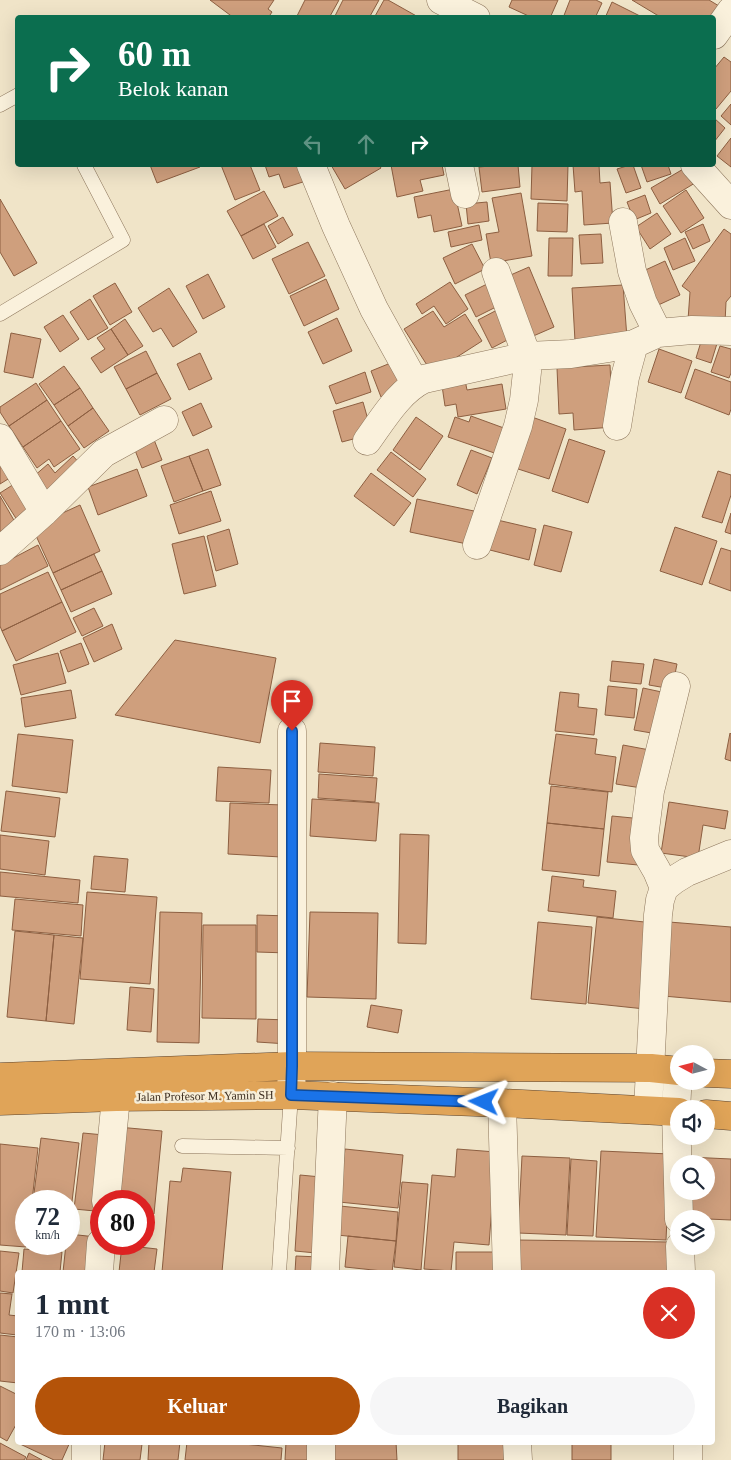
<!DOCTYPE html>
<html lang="id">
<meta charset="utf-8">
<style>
:root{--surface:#fff;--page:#f6f6f7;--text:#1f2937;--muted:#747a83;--accent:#b45309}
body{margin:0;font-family:Georgia,serif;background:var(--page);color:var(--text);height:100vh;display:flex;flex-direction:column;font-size:19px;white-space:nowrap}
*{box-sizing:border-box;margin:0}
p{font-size:16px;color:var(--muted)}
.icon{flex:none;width:28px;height:28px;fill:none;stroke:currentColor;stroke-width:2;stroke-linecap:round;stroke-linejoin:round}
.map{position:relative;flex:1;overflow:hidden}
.side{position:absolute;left:15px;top:1270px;width:700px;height:175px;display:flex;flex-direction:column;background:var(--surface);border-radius:5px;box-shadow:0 5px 20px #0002}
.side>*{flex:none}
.hud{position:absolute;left:15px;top:15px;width:701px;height:152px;border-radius:5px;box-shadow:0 5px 20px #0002;background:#0b6e4f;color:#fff;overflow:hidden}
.needle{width:32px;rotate:277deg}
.tools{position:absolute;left:670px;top:1045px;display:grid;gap:10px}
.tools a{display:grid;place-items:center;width:45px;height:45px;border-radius:50%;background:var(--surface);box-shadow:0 5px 20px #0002;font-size:25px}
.speed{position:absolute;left:15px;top:1190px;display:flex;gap:10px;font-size:25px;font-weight:700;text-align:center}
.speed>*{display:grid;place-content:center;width:65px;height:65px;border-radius:50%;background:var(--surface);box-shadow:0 5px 20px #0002;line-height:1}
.speed small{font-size:12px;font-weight:400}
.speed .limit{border:8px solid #d22;background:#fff;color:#111}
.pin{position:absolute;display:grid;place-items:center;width:42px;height:42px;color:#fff;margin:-51px -21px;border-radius:50% 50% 50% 0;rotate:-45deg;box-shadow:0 0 5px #0007}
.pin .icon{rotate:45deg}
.me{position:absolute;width:55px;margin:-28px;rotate:272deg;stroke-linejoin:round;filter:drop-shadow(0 0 4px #0008)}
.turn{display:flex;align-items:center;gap:18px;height:105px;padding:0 20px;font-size:22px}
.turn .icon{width:65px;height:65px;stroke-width:2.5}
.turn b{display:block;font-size:35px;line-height:42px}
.lanes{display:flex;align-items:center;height:48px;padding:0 20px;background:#0003;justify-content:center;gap:25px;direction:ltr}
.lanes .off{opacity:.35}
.round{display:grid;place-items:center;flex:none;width:52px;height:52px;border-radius:26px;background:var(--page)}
.headline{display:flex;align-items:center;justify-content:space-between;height:85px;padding:0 20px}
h1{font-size:30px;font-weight:700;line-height:38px}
.primary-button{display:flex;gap:10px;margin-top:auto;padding:10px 20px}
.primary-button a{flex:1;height:58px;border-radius:30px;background:var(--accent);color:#fff;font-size:20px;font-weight:700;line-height:58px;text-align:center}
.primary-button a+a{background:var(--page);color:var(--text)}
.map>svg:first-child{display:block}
.building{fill:#cf9f7d;stroke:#8d5f41}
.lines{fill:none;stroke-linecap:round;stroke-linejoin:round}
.lane-casing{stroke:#8d765c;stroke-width:15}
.street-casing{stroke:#8d765c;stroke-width:29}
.highway-casing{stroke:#5b4430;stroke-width:29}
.lane{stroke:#faf1dc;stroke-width:14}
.street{stroke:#faf1dc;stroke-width:28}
.highway{stroke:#e0a458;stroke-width:28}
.route-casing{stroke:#114b97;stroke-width:12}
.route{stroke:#1a73e8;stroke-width:9}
.labels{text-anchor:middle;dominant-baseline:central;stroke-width:5;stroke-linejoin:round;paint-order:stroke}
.street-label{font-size:12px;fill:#3d2e20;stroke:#f7eed8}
</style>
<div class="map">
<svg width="731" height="1460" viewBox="0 0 731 1460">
<rect width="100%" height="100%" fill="#f0e4c8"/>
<path class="building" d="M210,0H274L268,9L272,12L268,18H234Z
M305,0H339L329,18H296Z
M343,0H379L369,18H334Z
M384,0H388L420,18H374Z
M512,0H558L550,18H533L509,7Z
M570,0H596L602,3L595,18H563Z
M632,0H709L719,6L712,18H662Z
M612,2L640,16L639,18H605Z
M724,57L731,62V91L716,109L714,106V69Z
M731,104V125L721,116Z
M714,118L725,128L714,142Z
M731,138V167L717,156Z
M150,165H199L200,167L157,183Z
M221,165H250L260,190L235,200Z
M265,165H303L309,180L284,188L279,174L269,177Z
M331,165H379L381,168L345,189Z
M391,165H442L444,175L420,180L423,191L397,197Z
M500,165H518L520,187L482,192L479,167Z
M532,165H568L567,201L531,199Z
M573,165H599L600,183L610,182L613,223L584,225L582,191L575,192Z
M630,165H633L641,188L626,193L617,169Z
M641,165H668L671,174L647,182Z
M685,168L695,183L660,204L651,188Z
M454,189L462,226L434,232L431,215L418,218L414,197Z
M686,190L704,218L681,233L663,206Z
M264,191L278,216L241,236L227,211Z
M521,193L532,256L491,263L486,234L499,232L492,198Z
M645,195L651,213L634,220L627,202Z
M0,199L37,263L14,276L0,252Z
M487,202L489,221L468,224L466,204Z
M538,203L568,204L567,232L537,231Z
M657,213L671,234L650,249L636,227Z
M283,217L293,235L278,244L268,226Z
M264,224L276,247L253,259L241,236Z
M703,224L710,241L693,249L685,232Z
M479,225L482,240L451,247L448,232Z
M724,229L731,234V296L726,302L725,323L688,320L690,292L682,286Z
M601,234L603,263L581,264L579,235Z
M549,238H573L572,276H548Z
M685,238L695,261L673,270L664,248Z
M308,242L325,276L289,294L272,259Z
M472,244L485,269L455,284L443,258Z
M665,261L680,295L654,307L639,273Z
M529,267L554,327L531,337L506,277Z
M208,274L225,307L203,319L186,286Z
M326,279L339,309L304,326L290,296Z
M450,282L468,309L446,324L434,306L422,314L416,304Z
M115,283L132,312L110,325L93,296Z
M487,284L498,306L476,317L465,295Z
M623,285L627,338L575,341L572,288Z
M169,288L197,332L173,347L161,328L153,332L138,308Z
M90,299L108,328L88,340L70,312Z
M497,310L511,338L492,348L478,320Z
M433,311L444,327L465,314L482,341L432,373L404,329Z
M63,315L79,339L60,352L44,327Z
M337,318L352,351L323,364L308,332Z
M125,319L143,346L128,355L111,329Z
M111,329L128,355L101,373L91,358L105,349L97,338Z
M704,332L719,337L711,363L696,358Z
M11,333L41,339L33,378L4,372Z
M720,346L731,349V373L729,378L711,372Z
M659,349L692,361L681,393L648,382Z
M146,351L157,373L126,389L114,367Z
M200,353L212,379L189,390L177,364Z
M398,360L408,386L381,397L371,371Z
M610,365L613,427L574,430L573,413L559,414L557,368Z
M64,366L80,388L54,405L39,384Z
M695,369L731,382V409L729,415L685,398Z
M365,372L371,392L336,404L329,386Z
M157,373L171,399L140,415L126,389Z
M464,375L467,390L502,384L506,409L458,417L456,404L445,406L441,379Z
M36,383L47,400L9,426L0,412V407Z
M80,388L93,408L68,426L54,405Z
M47,400L61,421L23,447L9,426Z
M363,402L372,434L342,442L333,411Z
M201,403L212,427L193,436L182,412Z
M93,408L109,431L84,448L68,426Z
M471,416L512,431L503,456L448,437L455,417L469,422Z
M529,416L566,429L549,479L512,467Z
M416,417L443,436L420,470L393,450Z
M61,421L80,449L54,467L49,459L37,468L23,447Z
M151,432L162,460L142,468L131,440Z
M569,439L605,451L588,503L552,491Z
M208,449L221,485L203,491L189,456Z
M471,450L492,458L477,494L457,485Z
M391,452L426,479L413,497L377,470Z
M0,455L13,476L0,484Z
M73,456L82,466L50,495L33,477L48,464L55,473Z
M189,456L203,491L174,502L161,466Z
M137,469L147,496L98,515L88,487Z
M718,471L731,475V495L722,523L702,517Z
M371,473L411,503L394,526L354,496Z
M22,479L39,506L17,520L0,493Z
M211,491L221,521L179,534L170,505Z
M0,496L19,529L0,540Z
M417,499L474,511L467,544L410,532Z
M80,505L100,551L53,573L32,527Z
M731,513V534L725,532Z
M493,519L536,529L529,560L486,549Z
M544,525L572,532L561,572L534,565Z
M675,527L717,541L702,585L660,571Z
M229,529L238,564L216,571L207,536Z
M204,536L216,586L184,594L172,544Z
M38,545L48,566L0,590V565Z
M721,548L731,551V591L709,583Z
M94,554L102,571L61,590L53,573Z
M102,571L112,594L71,612L61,590Z
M48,572L62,602L2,631L0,626V594Z
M62,602L76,632L16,661L2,631Z
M94,608L103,626L82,636L73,618Z
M112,624L122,649L94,662L83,638Z
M175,640L276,658L260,743L115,715Z
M81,643L89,664L68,672L60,651Z
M58,653L66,683L21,695L13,665Z
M654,659L677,664L672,689L649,685Z
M612,661L644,664L641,684L610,681Z
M608,686L637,689L634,718L605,715Z
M643,688L671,694L663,735L634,730Z
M71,690L76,718L25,727L21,698Z
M560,692L579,694L578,707L597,709L594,735L555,731Z
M730,733L731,734V761L725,759Z
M18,734L73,740L67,793L12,786Z
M556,734L597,739L595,754L616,757L612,792L549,784Z
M320,743L375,747L373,776L318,772Z
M623,745L655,751L648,789L616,784Z
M218,767L271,770L269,803L216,801Z
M319,774L377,778L375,802L318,798Z
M551,786L608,792L604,829L547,823Z
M6,791L60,798L55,837L1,831Z
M312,799L379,803L376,841L310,836Z
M669,802L728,811L725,829L703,825L698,858L661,853Z
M230,803L283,805L281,857L228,854Z
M612,816L643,819L638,865L607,862Z
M547,823L604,829L599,876L542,870Z
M400,834L429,835L426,944L398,943Z
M0,835L49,841L45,875L0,869Z
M94,856L128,859L125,892L91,889Z
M0,872L80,880L78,903L0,896Z
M552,876L584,880L583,887L616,891L613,918L548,911Z
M87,892L157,897L150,984L80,979Z
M15,899L83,905L81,936L12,930Z
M160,912L202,913L199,1043L157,1042Z
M310,912L378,913L376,999L307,997Z
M257,915L289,916L288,953L257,952Z
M597,917L654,923L645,1009L588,1003Z
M538,922L592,927L586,1004L531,999Z
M669,922L731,927V1002L663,996Z
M203,925H256V1019L202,1018Z
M15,931L54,935L46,1021L7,1017Z
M54,935L83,938L74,1024L46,1021Z
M130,987L154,989L151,1032L127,1030Z
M371,1005L402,1010L398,1033L367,1027Z
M258,1019L289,1020L288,1044L257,1042Z
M118,1127L162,1131L154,1214L144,1213V1201H111Z
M83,1133L104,1135L95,1211L74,1209Z
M41,1138L79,1143L71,1210H69V1201H33Z
M0,1144L38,1148L32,1201H26V1247L0,1245Z
M345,1149L403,1155L398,1208L339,1202Z
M457,1149L496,1152L489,1245L454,1242L451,1271L424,1269L432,1175L455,1177Z
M601,1151L670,1154L666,1240L596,1237Z
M522,1156L570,1158L566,1235L518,1233Z
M688,1157L731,1159V1220L685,1218L687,1191H706V1164H688Z
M571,1159L597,1161L593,1236L567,1235Z
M183,1168L231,1172L222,1272H162L170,1181L181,1182Z
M300,1175L321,1177L316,1253L295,1251Z
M402,1182L428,1184L421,1270L394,1267Z
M340,1206L398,1212L396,1241L337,1235Z
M69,1234L96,1237L91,1272H63L66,1244H69Z
M348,1236L396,1241L392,1272L345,1267Z
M517,1240L669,1242L668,1272H516Z
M30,1244H62V1250L29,1246Z
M122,1245L157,1249L154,1272H119Z
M24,1249L62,1252L60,1272H22Z
M0,1251L19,1253L13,1293L0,1291Z
M456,1252H502L503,1272H456Z
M296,1256L320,1257L319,1272H295Z
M0,1293L12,1294L9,1315L18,1316L17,1335L0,1333Z
M0,1335L18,1337V1383L0,1381Z
M0,1386L18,1395V1421L7,1441L0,1437Z
M21,1442H70L62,1460H54L20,1444Z
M105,1442L142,1444L140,1460H103Z
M149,1442H180L178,1460H148Z
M187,1442H245L244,1444L282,1448L281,1460H185Z
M286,1442H319V1460H285Z
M331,1442H396L397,1460H332Z
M458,1442H507L508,1460H458Z
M572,1442H611V1460H572Z
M0,1443L26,1457L24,1460H0Z
M29,1453L42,1460H26Z"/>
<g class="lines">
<defs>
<path id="lane" d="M0,105L18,95
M0,314L123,240L84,165
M182,1146L288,1148
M279,1272L291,1095"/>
<path id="street" d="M441,0L476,18
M714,35L731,11
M311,165L336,226L374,309L415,383
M459,165L465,194
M695,165L731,205
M623,222L632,271L643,303L658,333
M617,426L625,377L634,344
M0,438L44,512
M367,441C383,419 399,391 424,379L527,356L571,354L634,344L658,333L692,330L731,331
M477,545L518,426L524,400L527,372V356L496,272
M0,551L44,512L104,453L164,420
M664,888L657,871L645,850L644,838L650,791L676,686
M678,1071L676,1112L679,1219
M291,1095L292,1066V731
M502,1103L507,1272
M648,1109L658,915L660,900L664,888L674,880L687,872L731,854
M106,1201L116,1097
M680,1246L681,1272
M99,1272L101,1243
M325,1272L333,1096
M517,1442L518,1460
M86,1460V1442
M321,1460V1442
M688,1460V1442"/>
<path id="highway" d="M706,1073L731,1074
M0,1077L292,1066L651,1068L679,1071
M0,1101L116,1097L291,1095L502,1103L679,1112
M706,1114L731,1116"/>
</defs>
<use href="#lane" class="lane-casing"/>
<use href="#street" class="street-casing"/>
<use href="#highway" class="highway-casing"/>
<use href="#lane" class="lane"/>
<use href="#street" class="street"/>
<use href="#highway" class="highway"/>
</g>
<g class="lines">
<defs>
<path id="route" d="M292,731V1066L291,1095L484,1102"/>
</defs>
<use href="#route" class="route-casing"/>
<use href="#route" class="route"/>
</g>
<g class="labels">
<g class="street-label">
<text transform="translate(205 1096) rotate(-1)">Jalan Profesor M. Yamin SH</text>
</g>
</g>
</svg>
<div class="tools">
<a><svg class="needle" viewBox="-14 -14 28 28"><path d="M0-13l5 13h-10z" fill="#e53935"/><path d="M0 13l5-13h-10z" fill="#747a83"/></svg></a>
<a><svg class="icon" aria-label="sound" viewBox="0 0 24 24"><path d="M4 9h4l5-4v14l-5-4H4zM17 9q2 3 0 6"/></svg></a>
<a><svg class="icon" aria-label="search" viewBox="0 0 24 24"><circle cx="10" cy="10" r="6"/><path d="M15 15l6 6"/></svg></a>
<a><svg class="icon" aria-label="layers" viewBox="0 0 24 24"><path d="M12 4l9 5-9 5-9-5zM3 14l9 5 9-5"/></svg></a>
</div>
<div class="speed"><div>72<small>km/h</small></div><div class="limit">80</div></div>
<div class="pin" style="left:292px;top:731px;background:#d93025"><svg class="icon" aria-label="arrive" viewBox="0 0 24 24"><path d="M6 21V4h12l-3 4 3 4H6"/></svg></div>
<svg class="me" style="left:484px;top:1102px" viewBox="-20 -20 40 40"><path d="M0-17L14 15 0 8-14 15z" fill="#1a73e8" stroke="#fff" stroke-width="4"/></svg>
<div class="hud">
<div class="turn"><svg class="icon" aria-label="right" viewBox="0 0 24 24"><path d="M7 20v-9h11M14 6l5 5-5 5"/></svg><div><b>60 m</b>Belok kanan</div></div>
<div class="lanes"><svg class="icon off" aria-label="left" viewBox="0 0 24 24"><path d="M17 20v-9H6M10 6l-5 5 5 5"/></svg><svg class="icon off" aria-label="ahead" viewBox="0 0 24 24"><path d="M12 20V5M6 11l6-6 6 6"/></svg><svg class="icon" aria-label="right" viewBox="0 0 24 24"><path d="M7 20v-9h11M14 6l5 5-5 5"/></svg></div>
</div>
<section class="side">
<div class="headline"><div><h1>1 mnt</h1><p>170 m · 13:06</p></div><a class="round" style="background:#d93025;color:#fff"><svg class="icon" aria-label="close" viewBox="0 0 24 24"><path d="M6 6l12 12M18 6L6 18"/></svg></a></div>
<div class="primary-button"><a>Keluar</a><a>Bagikan</a></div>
</section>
</div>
